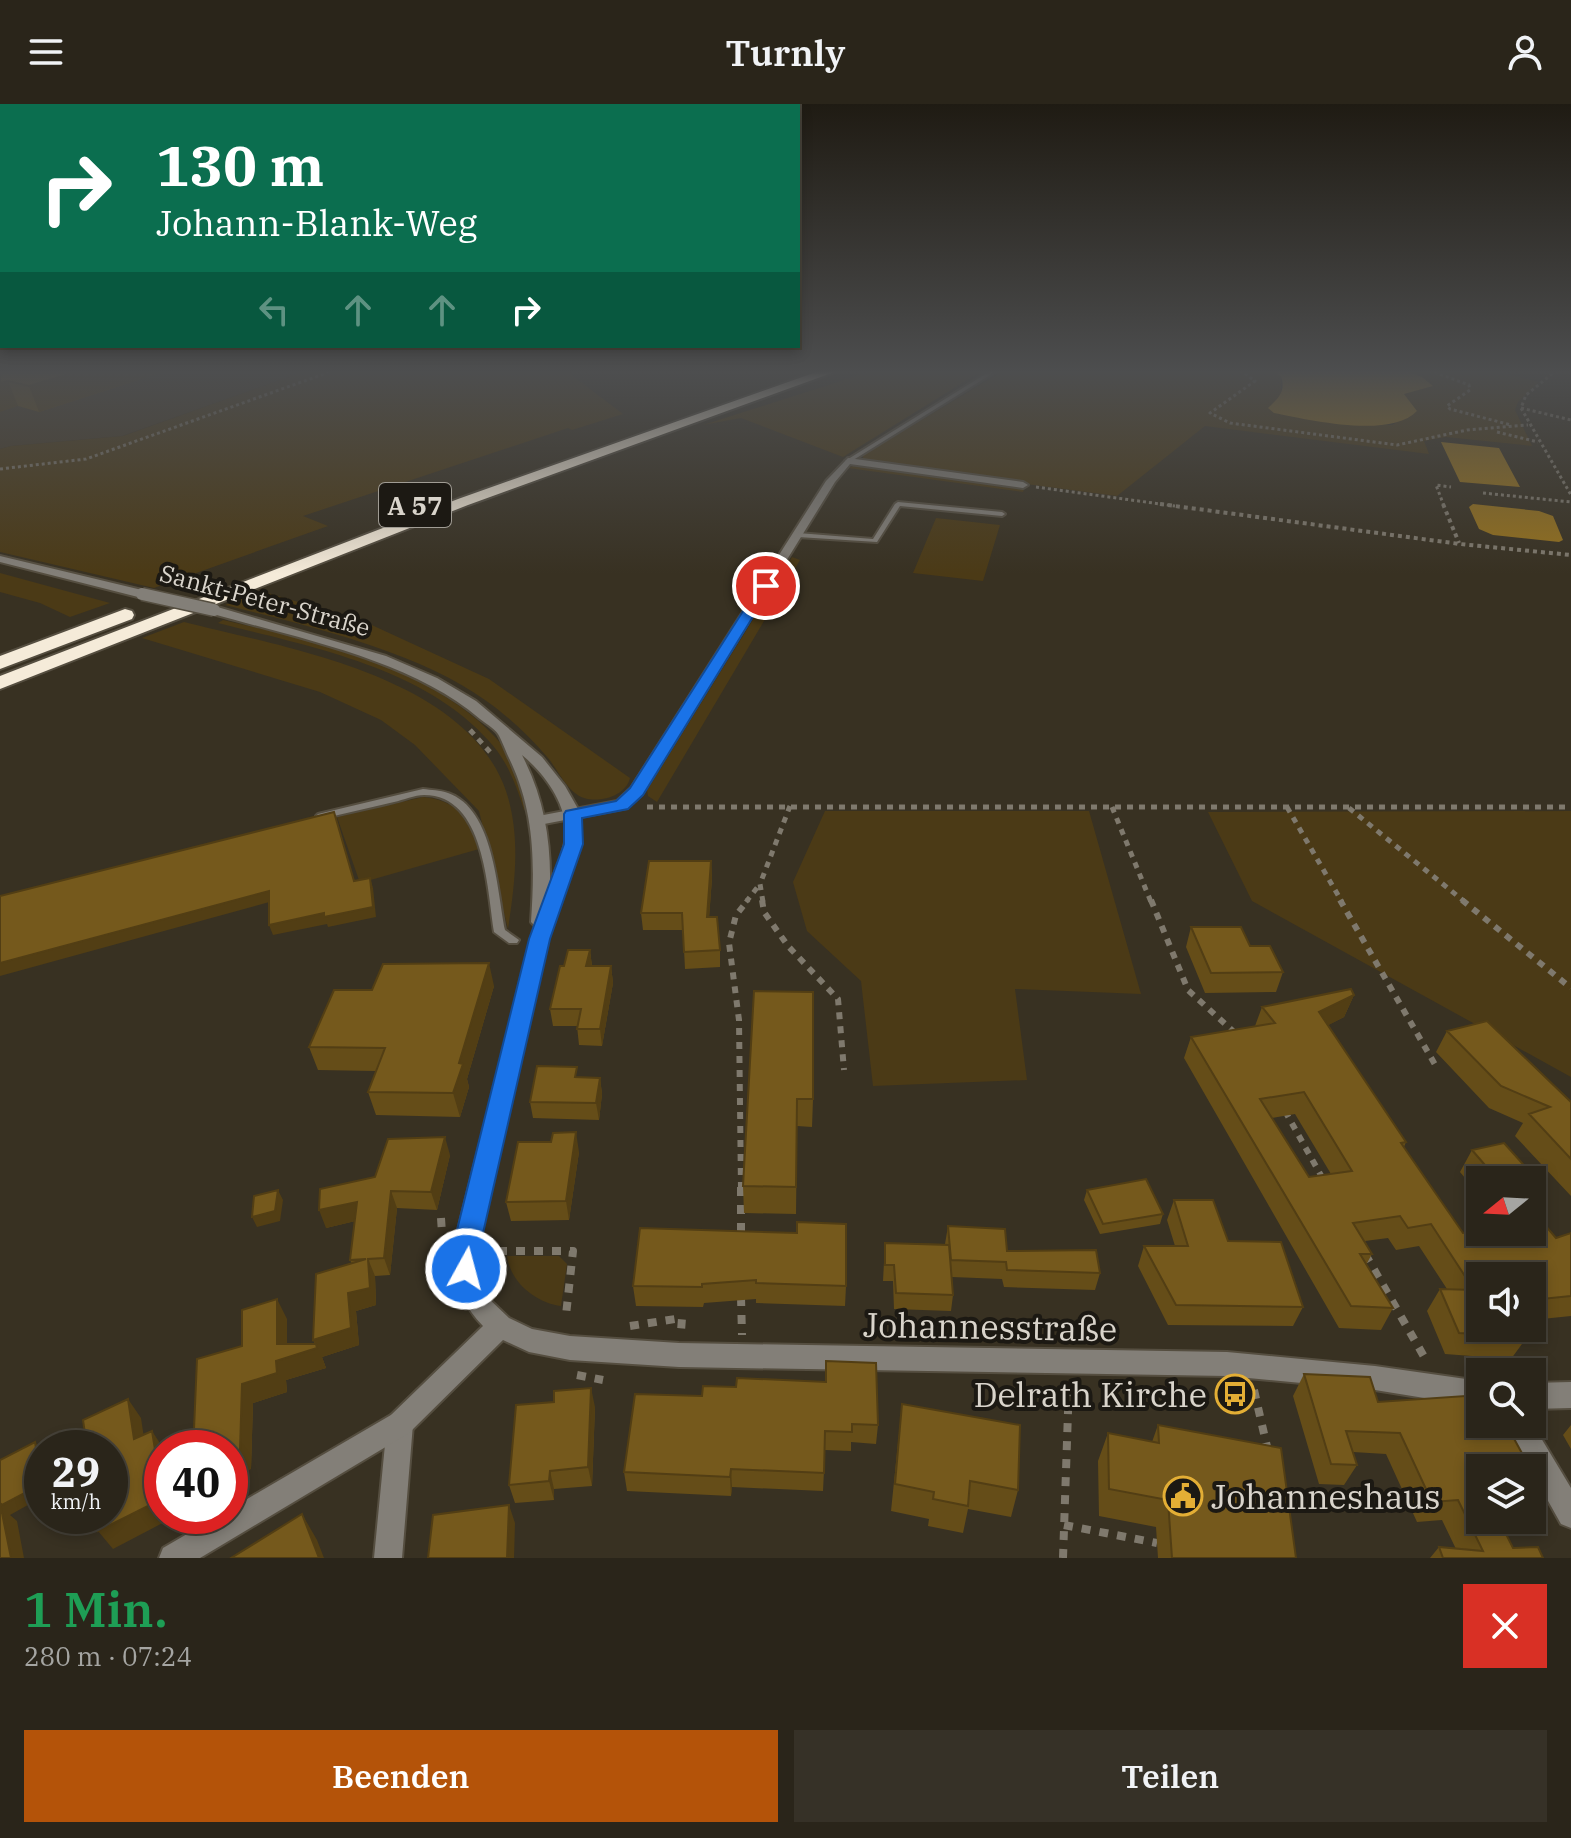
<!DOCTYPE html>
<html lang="de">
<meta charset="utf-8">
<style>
:root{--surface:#2a251a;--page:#363127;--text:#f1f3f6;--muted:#a5a5a2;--line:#464239;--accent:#b45309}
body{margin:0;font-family:"IBM Plex Serif",serif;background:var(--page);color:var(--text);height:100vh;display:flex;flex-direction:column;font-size:30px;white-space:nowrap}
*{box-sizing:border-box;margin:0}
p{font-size:26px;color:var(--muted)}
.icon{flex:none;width:44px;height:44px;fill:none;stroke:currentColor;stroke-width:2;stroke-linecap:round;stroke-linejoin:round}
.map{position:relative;height:1454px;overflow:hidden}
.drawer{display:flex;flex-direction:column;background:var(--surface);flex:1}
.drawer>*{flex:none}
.top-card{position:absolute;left:0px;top:0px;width:800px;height:244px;box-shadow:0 4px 12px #0003,0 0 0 2px var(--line);background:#0b6e4f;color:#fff;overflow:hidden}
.needle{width:52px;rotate:252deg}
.fabs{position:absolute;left:1466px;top:1062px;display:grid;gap:16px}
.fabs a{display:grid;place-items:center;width:80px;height:80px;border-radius:0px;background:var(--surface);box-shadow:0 4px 12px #0003,0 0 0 2px var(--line);font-size:40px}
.speed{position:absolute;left:24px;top:1326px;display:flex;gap:16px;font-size:40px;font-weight:700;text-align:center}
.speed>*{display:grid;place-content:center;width:104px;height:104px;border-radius:50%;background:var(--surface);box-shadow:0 4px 12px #0003,0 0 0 2px var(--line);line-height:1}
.speed small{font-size:20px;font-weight:400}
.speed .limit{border:12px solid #d22;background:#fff;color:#111}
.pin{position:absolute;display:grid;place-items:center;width:68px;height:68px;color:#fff;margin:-34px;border:4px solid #fff;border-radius:50%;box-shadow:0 2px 8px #0007}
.me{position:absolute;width:88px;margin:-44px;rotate:7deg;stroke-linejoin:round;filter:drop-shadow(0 0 6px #0008)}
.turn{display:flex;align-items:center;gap:28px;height:168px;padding:0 24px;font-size:36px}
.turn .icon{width:104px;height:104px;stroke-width:2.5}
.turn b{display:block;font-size:56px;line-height:68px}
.lanes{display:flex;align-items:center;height:76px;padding:0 24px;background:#0003;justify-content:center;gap:40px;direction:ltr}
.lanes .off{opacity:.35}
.round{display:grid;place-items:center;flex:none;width:84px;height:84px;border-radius:0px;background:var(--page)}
.head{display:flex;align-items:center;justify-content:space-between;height:136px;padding:0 24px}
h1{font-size:48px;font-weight:600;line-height:60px;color:#1e9e55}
.primary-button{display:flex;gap:16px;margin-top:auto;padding:16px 24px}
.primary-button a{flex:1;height:92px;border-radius:0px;background:var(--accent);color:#fff;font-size:32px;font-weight:600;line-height:92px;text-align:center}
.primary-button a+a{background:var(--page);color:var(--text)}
header{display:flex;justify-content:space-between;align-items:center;height:104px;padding:0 24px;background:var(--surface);font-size:36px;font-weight:600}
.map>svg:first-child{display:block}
.built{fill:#453a26}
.green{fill:#4b3a16}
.water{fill:#94701d}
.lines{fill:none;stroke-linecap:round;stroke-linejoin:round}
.service-casing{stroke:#554e40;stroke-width:4}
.minor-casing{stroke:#554e40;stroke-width:4}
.tertiary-casing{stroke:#554e40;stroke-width:4}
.motorway-casing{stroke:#554e40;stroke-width:4}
.path-far4{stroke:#7f796d;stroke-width:3;stroke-dasharray:3 3;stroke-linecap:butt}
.path-far3{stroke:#7f796d;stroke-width:4;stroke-dasharray:4 4;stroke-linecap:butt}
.path-far2{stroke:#7f796d;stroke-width:5;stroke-dasharray:6 6;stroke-linecap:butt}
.path-far1{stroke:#7f796d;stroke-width:6;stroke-dasharray:7 7;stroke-linecap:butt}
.path{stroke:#7f796d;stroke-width:8;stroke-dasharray:9 9;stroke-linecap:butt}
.service{fill:#837f78;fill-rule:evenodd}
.minor{fill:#837f78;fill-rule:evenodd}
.tertiary{fill:#837f78;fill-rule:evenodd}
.motorway{fill:#f5ebd9;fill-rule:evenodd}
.tertiary-bridge-casing{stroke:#554e40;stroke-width:15;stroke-linecap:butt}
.tertiary-bridge{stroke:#837f78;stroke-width:12}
.wall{fill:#654d18;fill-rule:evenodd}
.shaded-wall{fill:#523e14}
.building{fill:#75591c;stroke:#523e14;stroke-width:2;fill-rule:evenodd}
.route{fill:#1a73e8;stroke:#114b97;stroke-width:2}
.labels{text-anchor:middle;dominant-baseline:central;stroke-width:8;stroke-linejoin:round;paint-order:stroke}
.far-street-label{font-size:24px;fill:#d9d4cb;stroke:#1c1913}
.shield{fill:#1c1913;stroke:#a09c94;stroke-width:2}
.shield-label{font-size:26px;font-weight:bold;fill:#d9d4cb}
.near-street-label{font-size:34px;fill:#d9d4cb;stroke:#1c1913}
.near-poi-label{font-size:34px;fill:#d9d4cb;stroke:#1c1913;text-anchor:end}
</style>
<header><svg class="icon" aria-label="menu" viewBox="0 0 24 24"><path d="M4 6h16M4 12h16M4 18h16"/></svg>Turnly<svg class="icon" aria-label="person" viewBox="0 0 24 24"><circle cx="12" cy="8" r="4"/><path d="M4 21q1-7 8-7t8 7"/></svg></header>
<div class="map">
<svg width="1571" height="1454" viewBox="0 0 1571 1454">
<rect width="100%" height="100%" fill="#383122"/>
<path class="built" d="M0,266H308L122,332L11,342L0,345Z"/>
<path class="green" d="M308,266H565L623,310L572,326L568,324L303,412L328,422L154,484L0,448V345L11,342L123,332Z
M875,266H983L843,353L741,314L703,321Z
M1005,266H1270L1281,272V292L1300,314L1392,321L1417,307L1404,290L1432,282L1422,273L1404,266H1490L1539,278L1518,298L1515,306L1532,342L1446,333L1424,337L1429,350L1205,322L1117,392L1026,380L1023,388L848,364L863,358V351Z
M936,414L1000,421L983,477L913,469Z
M792,453L800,456L657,698L648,692L647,686Z
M0,469L110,499L70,513L40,499L0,488Z
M261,487L363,517L489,575L630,674C626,692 600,699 584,694C568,689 558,666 548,654C530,633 508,612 485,596C418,547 302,520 225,501Z
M223,516C312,536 433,564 496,634C515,654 522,679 532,704L524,706C516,680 507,656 488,636C423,563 308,542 218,519Z
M184,518C286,544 466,572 506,687C521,732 515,779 508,825L479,707L415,641L381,616L320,588L142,534Z
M423,693C455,696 473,714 479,745L360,779L337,713Z
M825,707H1089L1141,890L1015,885L1027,976L873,982L861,877L807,827L793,778Z
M1571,707V973L1252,797L1208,708Z
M507,1152H559L567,1160L561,1202C536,1199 510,1178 507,1152Z"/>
<path class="water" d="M1270,266H1404L1422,273L1433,282L1404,290L1417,307C1391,335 1309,316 1274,309L1268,304C1279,294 1286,287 1281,272Z
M1441,338L1499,344L1520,383L1460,378Z
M1473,400L1539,407L1553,412L1563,436L1559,438L1493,431L1479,425L1469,403Z"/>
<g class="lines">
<defs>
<path id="service" d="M992,266H998L850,358L845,357Z
M898,398L1002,408L1005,410L1002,412L900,402L877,438L798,433L795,431L798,429L873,435L895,400Z
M423,685C431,686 440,686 448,689C494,705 497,786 505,826L519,836L517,839H509L494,828C487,785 485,691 424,691C415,691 403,696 394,698C370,704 345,709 321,715L316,712L318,710Z"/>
<path id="minor" d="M848,354L1023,378L1028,381L1023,384L850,360L835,378L642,690L627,704L539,721L533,719L531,716L533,713L617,697L631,684L826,377Z
M400,1307L409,1311L413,1320L402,1454H374L387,1320L391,1311Z
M1532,1319L1571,1384V1424L1561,1420L1505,1320Z"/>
<path id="tertiary" d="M0,452L146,487L148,490L142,494L0,458Z
M214,502L386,552L437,574L476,597L542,653L565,682L581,710V740L548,835L479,1138L478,1165L486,1192L509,1214L532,1225L570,1232L679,1239L1227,1248L1375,1262L1480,1277V1303L1375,1286L1227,1272L679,1263L570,1256L529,1248L503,1236L409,1329L200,1454H159L163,1444L218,1412H230V1405L391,1311L483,1222C458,1196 454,1173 455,1138L535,822L531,818C535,759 535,706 508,652C505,645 501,635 498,630C494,624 485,619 480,615C410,555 296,534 210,509L208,506ZM522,651C547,672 570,704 565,738C563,752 555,767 550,780C551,734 543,692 522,651Z
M1571,1278V1304L1532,1305V1279Z"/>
<path id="motorway" d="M822,266H840L468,401L0,585V572L458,395Z
M125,505L132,507L134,511L132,515L0,565V552Z"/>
</defs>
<use href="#service" class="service-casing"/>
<use href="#minor" class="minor-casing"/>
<use href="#tertiary" class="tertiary-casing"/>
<use href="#motorway" class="motorway-casing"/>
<path class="path-far4" d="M1240,266L1255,277L1210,309L1230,319L1397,341L1467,326L1528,321
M1429,266L1469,281L1470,286L1447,302L1450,305L1511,321
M1557,266L1526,291L1521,304L1571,391
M1521,304L1571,316
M1497,328L1538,338
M0,365L86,355L335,266
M1036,383L1175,402
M1483,389L1571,398
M1444,402L1436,381L1451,383"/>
<path class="path-far3" d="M1160,400L1460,440L1571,451
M1443,400L1459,439"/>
<path class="path-far2" d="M470,626L490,648
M647,703H1571
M1112,703L1151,798
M1287,703L1342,798
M1349,704L1465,798
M746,798L760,780
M763,798L760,780L790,702"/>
<path class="path-far1" d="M762,796L764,808L788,842L838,895L844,966
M1151,796L1188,886L1235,929
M1340,796L1437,964
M1462,796L1571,884
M1285,1007L1323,1075
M741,1085L739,916L729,839L736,811L748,796"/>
<path class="path" d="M741,1083V1131
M441,1114L442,1129
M498,1147H573L566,1211
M1365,1150L1426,1256
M741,1193L742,1231
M630,1222L682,1214L681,1227
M577,1271L603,1276
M1254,1286L1268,1347
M1064,1421L1157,1439
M1063,1454L1069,1279"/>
<use href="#service" class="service"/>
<use href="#minor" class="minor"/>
<use href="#tertiary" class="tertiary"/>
<use href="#motorway" class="motorway"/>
<defs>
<path id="tertiary-bridge" d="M142,490L214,506"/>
</defs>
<use href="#tertiary-bridge" class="tertiary-bridge-casing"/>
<use href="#tertiary-bridge" class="tertiary-bridge"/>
</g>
<path class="wall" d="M0,266H169L39,308L18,302Z
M711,757L712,774L709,813L720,846V863L685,865L683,826H643L641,809Z
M1191,823L1250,842L1283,868L1276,888L1205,889L1186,843Z
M590,846L592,862H611L613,879L602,942L579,941L577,922H553L550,905L564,862Z
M494,882L467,975L469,983L460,1013L376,1011L368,988L376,967L318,966L309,943L372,886Z
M754,887L813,995L812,1023L797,1022L796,1110L744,1109L743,1082Z
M1354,891L1344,913L1328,921L1406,1038L1404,1043L1463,1129L1556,1134L1571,1129V1212L1532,1216V1172H1480L1527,1233L1511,1255L1445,1250L1427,1207L1440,1185H1447L1419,1142L1396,1146L1388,1134L1365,1137L1372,1150L1366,1161L1393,1204L1381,1226L1339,1224L1184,954L1191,933L1255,922L1262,903ZM1295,1010L1331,1070L1309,1073L1272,1014Z
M1447,927L1571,998V1092L1515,1032L1523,1019L1489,1004L1436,948Z
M579,973L600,974L602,990L599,1016L533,1014L530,998Z
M551,1038L579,1048L569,1116L511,1117L506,1098Z
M1472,1046L1527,1076H1480V1092L1460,1068Z
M450,1051L437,1106L397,1104L390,1171L375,1172L376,1201L356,1207L359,1241L322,1253L326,1264L286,1276L287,1288L253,1299L251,1365L242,1242L287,1215V1240H315L313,1236L352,1160L350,1156L355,1117L326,1124L375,1073Z
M1087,1086L1163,1110L1160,1120L1100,1130L1084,1096Z
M1480,1094V1113L1474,1105Z
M1174,1096L1228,1137L1303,1203L1293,1222L1168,1221L1138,1162L1144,1142H1175L1167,1116Z
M948,1122L1007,1147L1100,1169L1095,1186L1004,1183L1002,1175L952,1173L953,1191L951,1207L894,1205L893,1177H883L885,1139L945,1140Z
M640,1124L846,1182L845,1202L756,1199V1195L704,1199L703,1203L636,1202L633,1182Z
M1304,1270L1378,1298L1480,1364V1416L1513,1444L1543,1454H1430L1439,1443L1456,1445L1442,1416L1417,1418L1386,1350L1353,1348L1357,1361L1344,1381L1319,1380L1293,1292Z
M635,1290L878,1321L876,1340L851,1338V1347L825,1346L823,1387L732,1383L731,1392L627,1387L624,1368Z
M554,1298L595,1303L592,1382L554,1385V1396L515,1399L509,1381Z
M902,1300L1018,1386L1011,1413L968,1405L963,1429L928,1422L929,1415L891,1407Z
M1158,1321L1296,1454H1158L1156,1423L1099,1412L1098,1357L1108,1329L1152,1338Z
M1571,1321V1345L1563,1331Z
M1532,1368L1543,1389L1532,1402Z"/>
<path class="shaded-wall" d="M83,266H169L39,308L29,282Z
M8,277L18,302L0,308V279Z
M711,757L712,774L708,830L707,813Z
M370,774L373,784L376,813L328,823L327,820L273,831L269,821Z
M269,787L273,797L0,872V859Z
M590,846L592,863L586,862Z
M489,859L494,882L467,975L469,983L460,1013L453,989L459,959Z
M611,862L613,879L602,942L600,925Z
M1354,891L1344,913L1311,930L1319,908Z
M600,974L602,990L599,1016L596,999Z
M576,1028L579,1048L569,1116L566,1097Z
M445,1033L450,1051L437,1106L431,1088Z
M1531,1069L1527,1076H1509Z
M278,1086L283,1096L280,1117L257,1123L252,1113Z
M391,1087L397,1104L390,1171L384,1154Z
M357,1098L364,1115L326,1124L319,1106Z
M368,1155L375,1172L376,1201L356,1207L359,1241L322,1253L326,1264L286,1276L287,1288L253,1299L251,1365L230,1378V1352L242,1280L276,1257L277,1195L287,1215V1254L317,1244L313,1236L348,1189Z
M591,1284L595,1303L592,1382L588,1363Z
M128,1295L141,1314L147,1354L134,1335Z
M152,1327L163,1344H162V1388Z
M35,1338L42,1347V1377Z
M731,1365L732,1383L731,1392L730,1373Z
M550,1367L554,1385V1396L549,1377Z
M42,1380V1393L10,1411L17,1417L24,1454H11L0,1399Z
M162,1395V1412H176L113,1445L98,1427Z
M509,1401L515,1419L514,1454H507Z
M302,1410L317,1436L324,1454H319Z"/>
<path class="building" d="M0,266H83L29,282L8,277L0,279Z
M334,708L354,777L370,774L373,803L324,813V809L269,821V787L0,859V792Z
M649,757H711L707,813H717L720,846L684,848L682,809H641Z
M1191,823H1241L1250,842H1270L1283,868L1211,869Z
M568,846H590L586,862H611L600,925H577L581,905H550L560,862H564Z
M489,859L459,959L463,960L453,989L368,988L385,944L309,943L334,886H372L383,860Z
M1351,885L1354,891L1319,908L1406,1038L1401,1039L1463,1129L1480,1126V1128H1532V1106L1556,1134L1571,1129V1192L1532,1196V1172H1480V1224H1523L1527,1233L1459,1229L1440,1185L1474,1186L1431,1120L1408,1124L1400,1112L1353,1119L1372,1150H1360L1393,1204L1351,1202L1191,933L1275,919L1262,903ZM1304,988L1352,1067L1309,1073L1260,995Z
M754,887L813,888V995H797L796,1083L743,1082Z
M1487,917L1571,998V1055L1529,1010L1550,1003L1501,982L1447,927Z
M537,962L577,963L575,973L600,974L596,999L530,998Z
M576,1028L566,1097L506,1098L518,1038H551L553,1029Z
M445,1033L431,1088L391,1087L384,1154L368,1155L370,1184L348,1189L351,1224L313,1236L316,1170L366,1155L350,1156L357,1098L319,1106L320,1085L375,1073L388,1035Z
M1504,1039L1531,1069L1509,1076H1495L1497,1075L1472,1046Z
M1146,1075L1163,1110L1103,1120L1087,1086Z
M278,1086L275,1107L252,1113L254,1092Z
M1174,1096H1213L1228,1137L1281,1138L1303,1203L1176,1201L1144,1142H1188Z
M797,1118L846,1120V1182L756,1179V1176L702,1180V1183L633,1182L640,1124L797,1129Z
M948,1122L1005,1125L1007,1147L1096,1146L1100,1169L1007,1166L1006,1158L951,1156Z
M885,1139L949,1141L953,1191L896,1189L894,1161H885Z
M277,1195V1240H316L317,1244L276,1257L277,1269L242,1280L240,1347L230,1352V1344H196L194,1325L197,1255L242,1242V1206Z
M826,1257L876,1259L878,1321L852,1320V1328L825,1327L824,1369L731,1365L730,1373L624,1368L635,1290L702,1292L703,1282L736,1283L737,1274L826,1278Z
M1304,1270L1370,1273L1378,1298L1480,1291V1320H1506L1530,1364H1480V1416H1499L1513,1444L1538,1443L1543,1454H1443L1439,1443L1483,1447L1458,1396L1432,1398L1400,1329L1346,1327L1357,1361L1331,1360Z
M591,1284L588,1363L550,1367L549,1377L509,1381L516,1301L554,1298V1287Z
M128,1295L134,1335L152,1327L162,1388V1395L98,1427L96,1412H110V1344H87L83,1316Z
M902,1300L1020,1321L1018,1386L970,1377L968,1402L933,1395L934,1388L895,1380Z
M1158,1321L1281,1344L1296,1454H1172L1168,1396L1109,1385L1108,1329L1159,1339Z
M35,1338L42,1380L2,1401L0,1399V1356Z
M1532,1368L1543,1389L1532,1390Z
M0,1399L11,1454H0Z
M509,1401L507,1454H428L433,1411Z
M302,1410L319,1454H231Z"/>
<linearGradient id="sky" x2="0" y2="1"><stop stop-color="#1f1b13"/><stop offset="0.57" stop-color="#4d4e4f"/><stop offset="1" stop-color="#4d4e4f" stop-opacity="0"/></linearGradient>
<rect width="1571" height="470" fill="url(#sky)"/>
<path class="route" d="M766,478L772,482L643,691L628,705L582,714L583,740L550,835L481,1138L479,1165L475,1173L466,1177L456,1173L452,1165L454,1138L529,835L564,740V710L566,707L616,697L630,684L759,482Z"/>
<defs>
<symbol id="bus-ring" viewBox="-11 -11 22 22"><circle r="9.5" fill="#1c1913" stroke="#e3ae35" stroke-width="1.5"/><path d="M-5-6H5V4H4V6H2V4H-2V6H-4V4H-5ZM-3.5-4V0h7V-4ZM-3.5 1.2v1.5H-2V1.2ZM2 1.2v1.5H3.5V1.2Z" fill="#e3ae35"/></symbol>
<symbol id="civic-ring" viewBox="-11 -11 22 22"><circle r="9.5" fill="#1c1913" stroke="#e3ae35" stroke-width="1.5"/><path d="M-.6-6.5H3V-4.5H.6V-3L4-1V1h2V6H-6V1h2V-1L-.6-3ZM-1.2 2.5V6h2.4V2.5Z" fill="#e3ae35"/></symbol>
</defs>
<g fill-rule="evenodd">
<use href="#bus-ring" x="1213" y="1268" width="44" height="44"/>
<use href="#civic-ring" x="1161" y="1370" width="44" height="44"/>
</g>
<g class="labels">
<g class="far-street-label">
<text transform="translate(265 496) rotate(15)">Sankt-Peter-Straße</text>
</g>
<rect class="shield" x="379" y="379" width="72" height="44" rx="6"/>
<g class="shield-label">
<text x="415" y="401">A 57</text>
</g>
<g class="near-street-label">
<text transform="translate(990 1222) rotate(1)">Johannesstraße</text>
</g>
<g class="near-poi-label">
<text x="1207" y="1290">Delrath Kirche</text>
<text x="1211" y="1392" text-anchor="start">Johanneshaus</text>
</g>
</g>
</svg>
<div class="fabs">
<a><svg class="needle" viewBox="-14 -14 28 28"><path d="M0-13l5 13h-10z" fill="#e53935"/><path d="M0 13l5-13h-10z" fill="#a5a5a2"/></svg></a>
<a><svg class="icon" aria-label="sound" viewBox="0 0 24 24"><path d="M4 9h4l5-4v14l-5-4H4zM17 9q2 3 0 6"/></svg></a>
<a><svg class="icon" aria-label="search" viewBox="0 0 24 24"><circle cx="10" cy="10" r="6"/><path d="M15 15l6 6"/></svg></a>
<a><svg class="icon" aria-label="layers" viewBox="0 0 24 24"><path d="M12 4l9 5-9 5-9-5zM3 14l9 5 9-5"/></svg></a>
</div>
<div class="speed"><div>29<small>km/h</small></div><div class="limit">40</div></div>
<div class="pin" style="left:766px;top:482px;background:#d93025"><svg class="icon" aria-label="arrive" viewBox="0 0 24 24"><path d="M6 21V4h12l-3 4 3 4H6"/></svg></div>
<svg class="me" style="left:466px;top:1165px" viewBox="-20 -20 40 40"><circle r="17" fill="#1a73e8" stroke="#fff" stroke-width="3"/><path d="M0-11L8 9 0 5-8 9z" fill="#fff"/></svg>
<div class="top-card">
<div class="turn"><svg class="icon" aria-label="right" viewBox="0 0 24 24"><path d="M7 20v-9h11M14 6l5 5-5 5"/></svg><div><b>130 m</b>Johann-Blank-Weg</div></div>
<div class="lanes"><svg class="icon off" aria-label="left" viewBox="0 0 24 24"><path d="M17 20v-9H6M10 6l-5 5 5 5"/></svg><svg class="icon off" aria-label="ahead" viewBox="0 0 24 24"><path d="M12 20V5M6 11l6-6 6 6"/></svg><svg class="icon off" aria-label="ahead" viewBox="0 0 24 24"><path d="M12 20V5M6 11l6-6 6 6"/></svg><svg class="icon" aria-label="right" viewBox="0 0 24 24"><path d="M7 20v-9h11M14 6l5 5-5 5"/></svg></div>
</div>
</div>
<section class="drawer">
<div class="head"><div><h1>1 Min.</h1><p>280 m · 07:24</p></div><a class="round" style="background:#d93025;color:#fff"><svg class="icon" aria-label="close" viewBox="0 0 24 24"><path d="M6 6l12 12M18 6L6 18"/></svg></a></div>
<div class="primary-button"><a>Beenden</a><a>Teilen</a></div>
</section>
